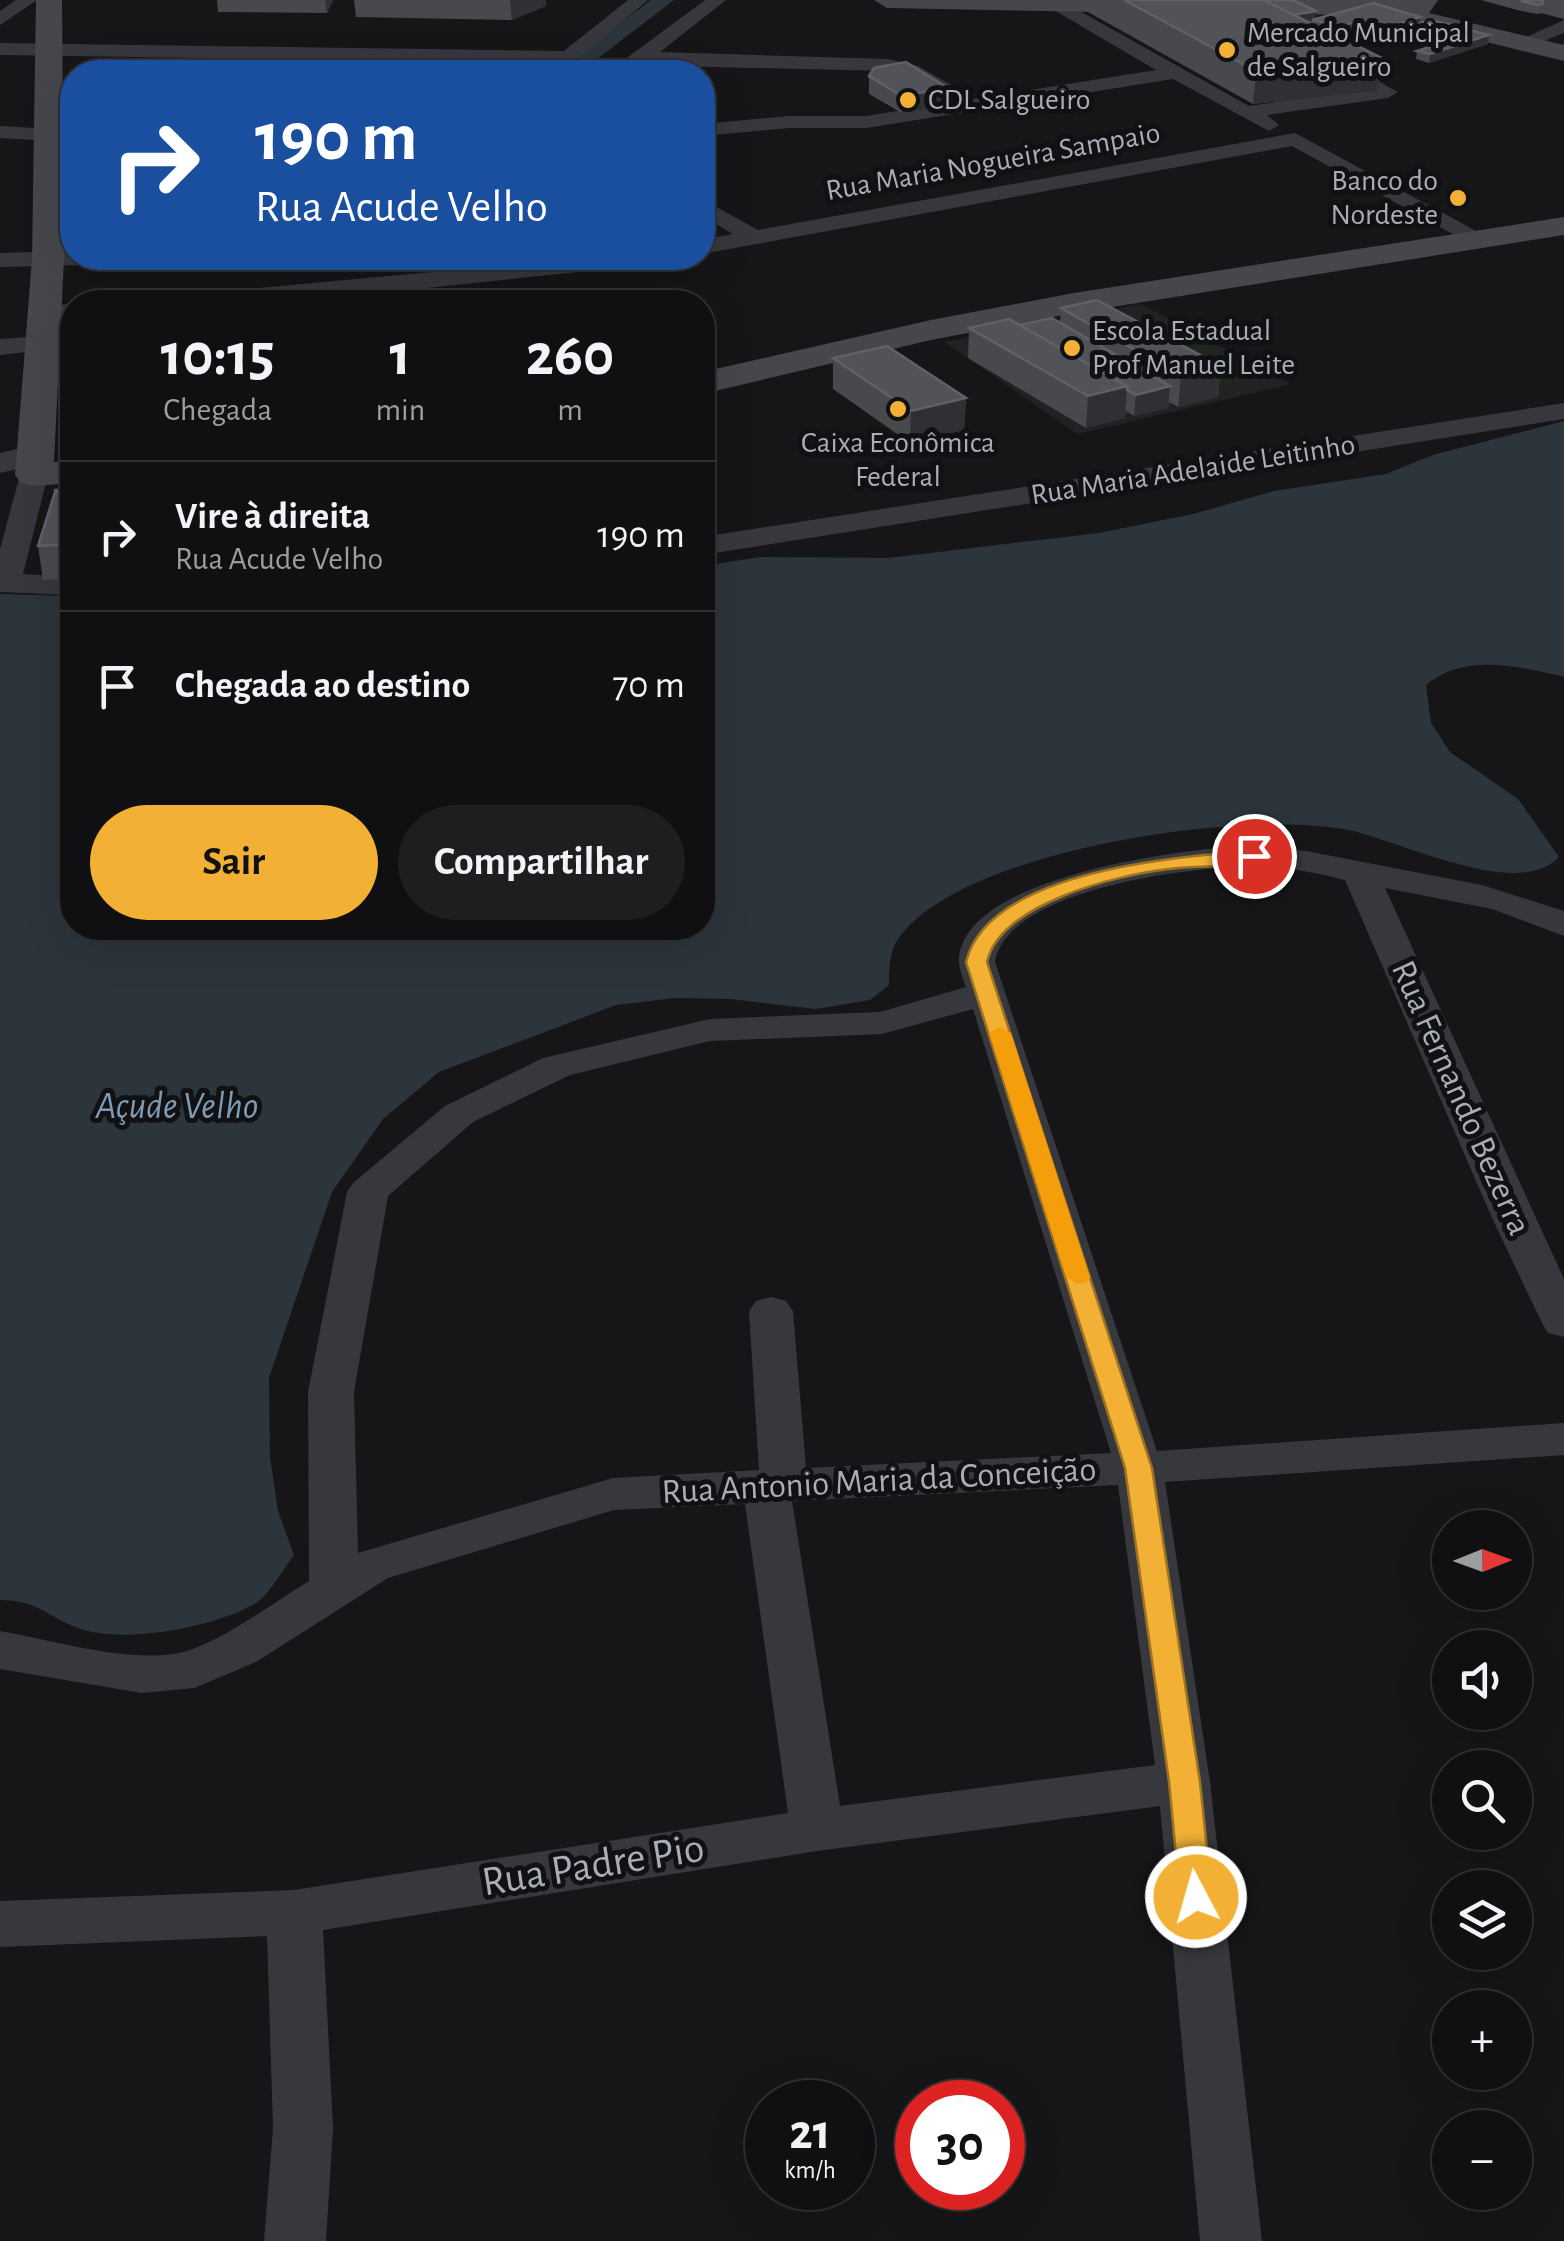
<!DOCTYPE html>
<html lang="pt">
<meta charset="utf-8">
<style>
:root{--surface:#101012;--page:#1e1e20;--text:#f1f3f6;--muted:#9c9d9f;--line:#303032;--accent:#f2b134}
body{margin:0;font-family:"Alegreya Sans",sans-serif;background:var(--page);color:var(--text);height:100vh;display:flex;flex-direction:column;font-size:38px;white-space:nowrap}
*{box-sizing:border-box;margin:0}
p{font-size:32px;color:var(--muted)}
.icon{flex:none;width:55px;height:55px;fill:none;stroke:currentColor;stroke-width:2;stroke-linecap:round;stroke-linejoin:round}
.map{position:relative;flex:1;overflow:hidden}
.drawer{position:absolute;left:60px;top:290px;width:655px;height:650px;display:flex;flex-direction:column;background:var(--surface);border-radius:40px;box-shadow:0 10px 40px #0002,0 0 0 2px var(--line)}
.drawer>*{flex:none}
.guide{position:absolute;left:60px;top:60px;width:655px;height:210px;border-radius:40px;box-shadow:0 10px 40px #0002,0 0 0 2px var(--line);background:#1a4fa0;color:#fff;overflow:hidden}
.needle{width:65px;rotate:89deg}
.tools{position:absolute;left:1432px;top:1510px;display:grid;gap:20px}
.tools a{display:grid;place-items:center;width:100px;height:100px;border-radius:50%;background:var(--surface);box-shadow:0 10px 40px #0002,0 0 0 2px var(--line);font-size:50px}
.speed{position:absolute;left:745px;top:2080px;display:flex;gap:20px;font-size:50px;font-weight:700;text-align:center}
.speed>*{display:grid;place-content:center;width:130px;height:130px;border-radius:50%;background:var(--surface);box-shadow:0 10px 40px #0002,0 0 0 2px var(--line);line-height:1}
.speed small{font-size:25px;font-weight:400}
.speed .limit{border:15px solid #d22;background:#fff;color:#111}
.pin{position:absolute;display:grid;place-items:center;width:85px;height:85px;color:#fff;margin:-42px;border:5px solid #fff;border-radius:50%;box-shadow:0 2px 10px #0007}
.me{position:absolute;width:110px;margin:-55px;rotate:354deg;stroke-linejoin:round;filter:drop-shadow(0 0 8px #0008)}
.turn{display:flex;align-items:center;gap:35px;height:210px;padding:0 30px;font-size:45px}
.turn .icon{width:130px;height:130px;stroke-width:2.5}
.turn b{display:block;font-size:70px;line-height:85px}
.eta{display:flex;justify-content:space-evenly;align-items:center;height:170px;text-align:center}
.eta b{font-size:60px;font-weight:700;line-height:70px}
.button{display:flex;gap:20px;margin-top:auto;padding:20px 30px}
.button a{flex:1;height:115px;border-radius:60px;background:var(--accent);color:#111;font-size:40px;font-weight:700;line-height:115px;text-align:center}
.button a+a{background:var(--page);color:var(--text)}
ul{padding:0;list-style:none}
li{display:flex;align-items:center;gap:30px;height:150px;padding:0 30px;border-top:2px solid var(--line)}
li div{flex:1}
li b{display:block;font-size:38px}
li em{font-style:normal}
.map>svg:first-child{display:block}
.built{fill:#222225}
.green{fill:#1e261f}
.water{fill:#2c353c}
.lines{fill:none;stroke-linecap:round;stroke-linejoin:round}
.canal{fill:#2c353c;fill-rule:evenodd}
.minor{fill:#37383d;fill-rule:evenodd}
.tertiary{fill:#37383d;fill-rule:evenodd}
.secondary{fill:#45474d;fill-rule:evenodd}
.wall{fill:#47494d}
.shaded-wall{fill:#2f3033}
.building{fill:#525359;stroke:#5f6168;stroke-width:2.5}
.route{fill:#f2b134;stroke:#9d7322;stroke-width:2.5}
.slow{fill:#f59e0b}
.poi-dot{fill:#f2b134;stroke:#111113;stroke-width:4}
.labels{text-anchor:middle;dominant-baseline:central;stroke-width:10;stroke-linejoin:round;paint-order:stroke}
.far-poi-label{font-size:30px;fill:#a8adb8;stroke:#111113;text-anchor:start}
.far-street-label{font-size:30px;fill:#a8adb8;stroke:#111113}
.street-label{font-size:35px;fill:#a8adb8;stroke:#111113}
.water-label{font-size:38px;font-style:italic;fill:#7f9bb3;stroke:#111113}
.near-street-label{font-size:42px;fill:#a8adb8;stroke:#111113}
</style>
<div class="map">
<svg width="1564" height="2241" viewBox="0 0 1564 2241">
<rect width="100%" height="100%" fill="#161618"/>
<path class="built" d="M1141,304L1291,384L1078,434L944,342Z"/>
<path class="green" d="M1173,327L1265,376L1209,388L1120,340Z"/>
<path class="water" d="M1564,421V677C1518,666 1464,653 1426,685L1431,723L1450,752L1518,799L1559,857C1518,901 1401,841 1349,830C1246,809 969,848 901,935C889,949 889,968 889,985L870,1000L816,1009L730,999L675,998L616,1005L439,1072L383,1119L332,1192L269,1378L270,1457L278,1511L294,1555C283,1569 270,1594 256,1603C216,1627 128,1643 84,1630C49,1619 40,1600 0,1600V594L72,596V928H702L703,566L760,557L888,558L1099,533L1193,514L1274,491L1386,474L1433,455Z"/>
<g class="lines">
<path class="canal" d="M651,0H674L580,72H555Z"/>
<path class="minor" d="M16,0H37L0,25V11Z
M628,0H648L562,72H540L550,63L0,55V43L564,51Z
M705,0H726L660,52L888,59L918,66L951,85L941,91L888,71L628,65V57Z
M1037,0H1060L1249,106L1367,89L1325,66L1322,62L1332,56L1398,92L1388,98L1267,115L1279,125L1269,131L1173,79L866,128H789L702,136V124L789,116H866L1156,70Z
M1564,20V33L1523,49L1513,43Z
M0,126L51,129L62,135L51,141L0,138Z
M1295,133L1491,239L1479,246L1471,244L1292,146L702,254V240L733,234L702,216V199L758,230Z
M72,251V258H90L78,265L0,267V253Z
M582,258H657L645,265L330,298L172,302L184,295Z
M72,304V318L46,320L34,313L46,306Z
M44,336L57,344L53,349L0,355V339Z
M1564,403V419L702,555V537Z
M34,467L48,475L23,574L72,577V595L0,592V549L20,475Z
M1245,846L1306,851L1482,885L1564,911V936L1492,909L1385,888L1564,1279V1337L1548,1333L1542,1323L1493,1220L1345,880C1313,872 1280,866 1247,867C1188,867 1006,890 995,962L1157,1451L1564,1423V1455L1165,1482L1210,1782L1262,2241H1200L1160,1806L817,1851L323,1930L333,2128L326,2241H264L273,2128L267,1936L0,1947V1901L294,1890L788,1813L745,1504L614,1510L388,1578L256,1662L194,1688L142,1693L0,1669V1631C53,1640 139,1667 190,1650C232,1635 271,1604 309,1581L308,1392L347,1192L353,1183L445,1106L543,1058L710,1019L880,1012L966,987C963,978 958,967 959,958C966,876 1183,849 1245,846ZM973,1009L1111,1453L806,1468L793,1311L786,1301L771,1297L756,1301L749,1311L759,1470L613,1478L358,1553L354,1392L388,1196L473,1122L570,1075L710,1041L882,1034ZM1118,1485L1155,1765L840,1806L792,1501Z"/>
<path class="tertiary" d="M35,445L47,448L52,455L47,462L0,473V453Z"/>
<path class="secondary" d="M36,0H62L64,259L54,462L72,461V483L34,486L21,483L15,475L32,259Z
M874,0H1163L1167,5L1154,13L887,8Z
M1232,0H1438L1429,13L1564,45V61L1381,16L1226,12L1222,7Z
M1564,217V235L1074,313L931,340L702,394V372L931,320L1074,293Z"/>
</g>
<path class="wall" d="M217,0H333L327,13L218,12Z
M354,0H546V6L512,20L356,17Z
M1079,0H1323L1314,3H1298L1315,19L1447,24L1446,32L1488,44L1429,63L1416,59L1417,51L1426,48L1424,47V40L1412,44L1395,40V33L1379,38L1353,31L1342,34L1329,32L1382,58L1378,91L1253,104L1079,7Z
M1481,0H1564V19L1541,13L1537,14L1517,10Z
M869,76L948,88L947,106L902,113L869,94Z
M1061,308L1221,366L1218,397L1178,407L1169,402L1168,408L1134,416L1126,411L1125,418L1086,428L968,358L969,328L1060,323Z
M833,358L966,398L964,430L910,443L833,389Z
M72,490V578L43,580L38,546Z"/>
<path class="shaded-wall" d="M325,0H333L327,13Z
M510,0H546V6L512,20Z
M1316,11L1315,21L1312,20L1311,29L1291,16Z
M1420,17L1419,26L1396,31L1395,33L1379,38L1380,30Z
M1354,22L1353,31L1342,34L1343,26Z
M1447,24L1446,33L1412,44L1413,35Z
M1489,35L1488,44L1429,63L1430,54Z
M1382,58L1378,91L1253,104L1256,71Z
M948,88L947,106L902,113V96Z
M1221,366L1218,397L1178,407L1181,376Z
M1127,386L1125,418L1086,428L1088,396Z
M1170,386L1168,408L1134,416L1136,395Z
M966,398L964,430L910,443L911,411Z"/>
<path class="building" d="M1124,0H1263L1382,58L1256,71Z
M1263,0H1293L1316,11L1294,15Z
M1525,0H1543L1542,4L1538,5L1521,1Z
M1373,3L1420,17L1380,30L1354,22L1343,26L1312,20Z
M1430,20L1447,24L1413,35L1396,31Z
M1462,28L1489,35L1430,54L1417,51L1442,43L1425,38Z
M906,62L948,88L902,96L869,76L874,68Z
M497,70V72H452V71Z
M1097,300L1221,366L1181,376L1061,308Z
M1052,318L1170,386L1136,395L1127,390V386L1019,325Z
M1009,319L1127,386L1088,396L969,328Z
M887,346L966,398L911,411L833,358Z
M55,490H72V492H55Z
M55,492H72V544L38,546Z"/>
<path class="route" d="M1254,851L1264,856L1261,861C1232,868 1199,865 1169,869C1116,875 1000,904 987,962L1152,1468L1200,1782L1212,1897L1207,1906L1196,1910L1185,1906L1180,1897L1169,1782L1125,1468L966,962C988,871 1177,856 1254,851Z"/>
<path class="slow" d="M1000,1027L1011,1033L1090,1277L1087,1282L1078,1284L1066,1277L989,1033Z"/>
<g class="poi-dot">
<circle cx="1227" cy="50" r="10"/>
<circle cx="908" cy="100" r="10"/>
<circle cx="1458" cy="198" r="10"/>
<circle cx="1072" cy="348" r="10"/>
<circle cx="898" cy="409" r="10"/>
</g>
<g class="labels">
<g class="far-poi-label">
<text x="1247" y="33">Mercado Municipal<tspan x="1247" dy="34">de Salgueiro</tspan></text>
<text x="928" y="100">CDL Salgueiro</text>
<text x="1438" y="181" text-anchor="end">Banco do<tspan x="1438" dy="34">Nordeste</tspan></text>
<text x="1092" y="331">Escola Estadual<tspan x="1092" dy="34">Prof Manuel Leite</tspan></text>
<text x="898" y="443" text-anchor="middle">Caixa Econômica<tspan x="898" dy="34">Federal</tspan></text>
</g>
<g class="far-street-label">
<text transform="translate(993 162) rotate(-10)">Rua Maria Nogueira Sampaio</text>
<text transform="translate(1193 470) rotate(-9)">Rua Maria Adelaide Leitinho</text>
</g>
<g class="street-label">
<text transform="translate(1461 1098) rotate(66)">Rua Fernando Bezerra</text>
<text transform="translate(879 1481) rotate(-3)">Rua Antonio Maria da Conceição</text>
</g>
<g class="water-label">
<text x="177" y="1107">Açude Velho</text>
</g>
<g class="near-street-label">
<text transform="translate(593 1865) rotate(-9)">Rua Padre Pio</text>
</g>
</g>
</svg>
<div class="tools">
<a><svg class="needle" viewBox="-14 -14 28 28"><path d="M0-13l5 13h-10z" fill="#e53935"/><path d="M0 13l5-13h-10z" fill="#9c9d9f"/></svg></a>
<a><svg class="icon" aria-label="sound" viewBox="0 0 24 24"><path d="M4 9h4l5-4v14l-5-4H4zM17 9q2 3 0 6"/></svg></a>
<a><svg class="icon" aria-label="search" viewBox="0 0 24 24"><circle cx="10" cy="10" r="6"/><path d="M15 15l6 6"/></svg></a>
<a><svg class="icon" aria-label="layers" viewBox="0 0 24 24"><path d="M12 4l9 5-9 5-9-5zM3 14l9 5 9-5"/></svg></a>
<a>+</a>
<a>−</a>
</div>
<div class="speed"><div>21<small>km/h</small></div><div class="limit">30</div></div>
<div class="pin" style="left:1254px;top:856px;background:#d93025"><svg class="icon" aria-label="arrive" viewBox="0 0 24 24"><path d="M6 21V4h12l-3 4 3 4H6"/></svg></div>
<svg class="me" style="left:1196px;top:1897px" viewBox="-20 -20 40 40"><circle r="17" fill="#f2b134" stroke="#fff" stroke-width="3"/><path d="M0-11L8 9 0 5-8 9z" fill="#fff"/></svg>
<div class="guide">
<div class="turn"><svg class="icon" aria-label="right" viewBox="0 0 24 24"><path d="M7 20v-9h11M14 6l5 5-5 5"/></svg><div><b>190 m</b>Rua Acude Velho</div></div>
</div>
<section class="drawer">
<div class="eta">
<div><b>10:15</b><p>Chegada</p></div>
<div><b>1</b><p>min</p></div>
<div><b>260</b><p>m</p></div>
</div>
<ul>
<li><svg class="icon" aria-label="right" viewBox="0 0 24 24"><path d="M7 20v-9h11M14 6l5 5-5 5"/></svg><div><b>Vire à direita</b><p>Rua Acude Velho</p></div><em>190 m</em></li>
<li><svg class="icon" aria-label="arrive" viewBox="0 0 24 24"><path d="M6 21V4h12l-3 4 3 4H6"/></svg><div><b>Chegada ao destino</b></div><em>70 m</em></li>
</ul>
<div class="button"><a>Sair</a><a>Compartilhar</a></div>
</section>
</div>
